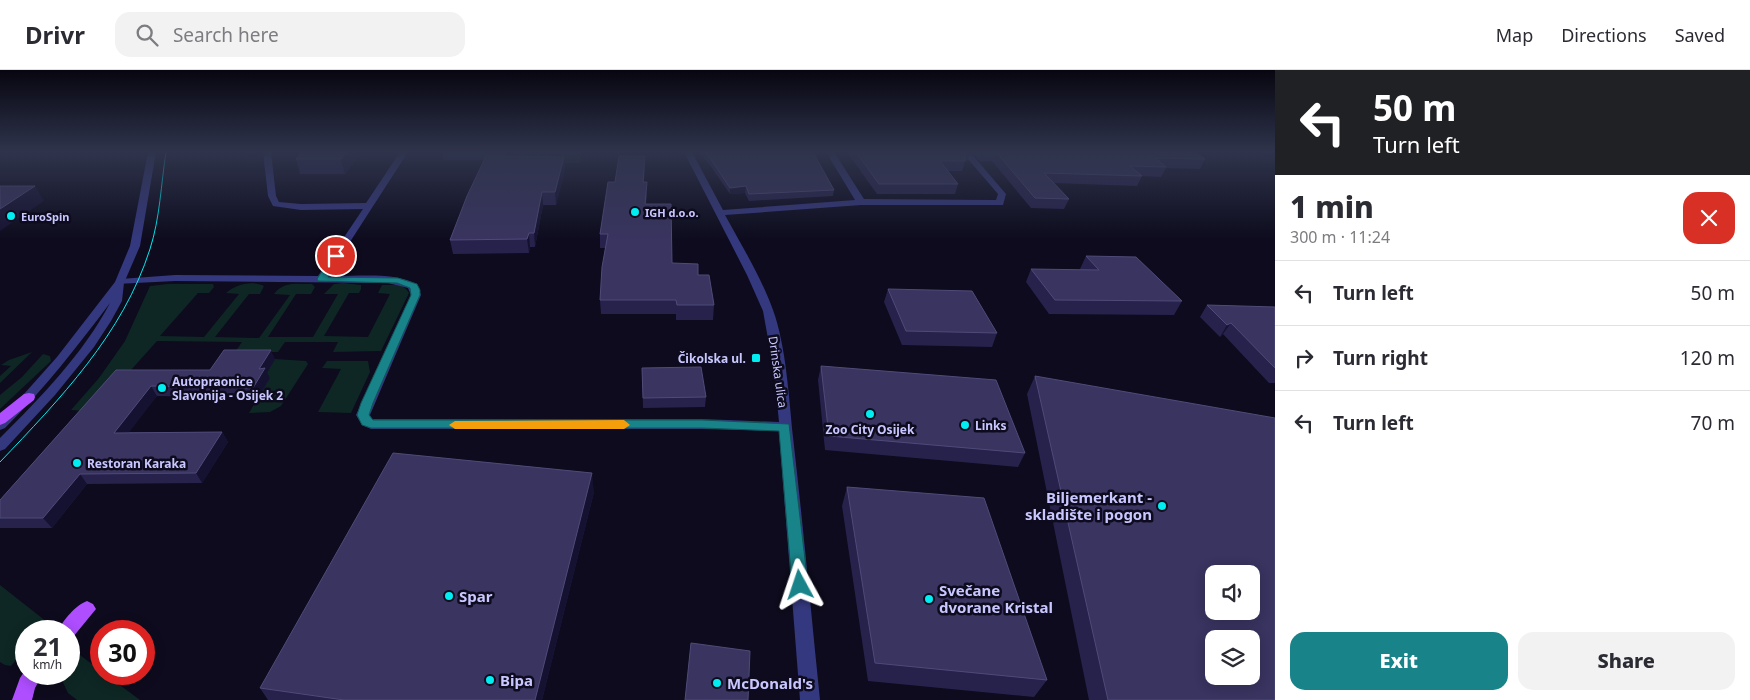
<!DOCTYPE html>
<meta charset="utf-8">
<style>
:root{--surface:#fff;--page:#f2f2f3;--text:#2b2b33;--muted:#7c7c81;--line:#e1e1e2;--accent:#188389}
body{margin:0;font-family:"Noto Sans",sans-serif;background:var(--page);color:var(--text);height:100vh;display:flex;flex-direction:column;font-size:19px;white-space:nowrap}
*{box-sizing:border-box;margin:0}
p{font-size:16px;color:var(--muted)}
.icon{flex:none;width:28px;height:28px;fill:none;stroke:currentColor;stroke-width:2;stroke-linecap:round;stroke-linejoin:round}
.map{position:relative;flex:1;overflow:hidden}
.side{display:flex;flex-direction:column;background:var(--surface);width:475px}
.side>*{flex:none}
.top-card{background:#202124;color:#fff;overflow:hidden}
.buttons{position:absolute;left:1205px;top:495px;display:grid;gap:10px}
.buttons a{display:grid;place-items:center;width:55px;height:55px;border-radius:10px;background:var(--surface);box-shadow:0 2px 12px #0003;font-size:25px}
.speed{position:absolute;left:15px;top:550px;display:flex;gap:10px;font-size:25px;font-weight:700;text-align:center}
.speed>*{display:grid;place-content:center;width:65px;height:65px;border-radius:50%;background:var(--surface);box-shadow:0 2px 12px #0003;line-height:1}
.speed small{font-size:12px;font-weight:400}
.speed .limit{border:8px solid #d22;background:#fff;color:#111}
.pin{position:absolute;display:grid;place-items:center;width:42px;height:42px;color:#fff;margin:-21px;border:2px solid #fff;border-radius:50%;box-shadow:0 1px 5px #0007}
.me{position:absolute;width:55px;margin:-28px;rotate:355deg;stroke-linejoin:round;filter:drop-shadow(0 0 4px #0008)}
.turn{display:flex;align-items:center;gap:18px;height:105px;padding:0 15px;font-size:22px}
.turn .icon{width:65px;height:65px;stroke-width:2.5}
.turn b{display:block;font-size:35px;line-height:42px}
.round{display:grid;place-items:center;flex:none;width:52px;height:52px;border-radius:15px;background:var(--page)}
.headline{display:flex;align-items:center;justify-content:space-between;height:85px;padding:0 15px}
h1{font-size:30px;font-weight:800;line-height:38px}
.action{display:flex;gap:10px;margin-top:auto;padding:10px 15px}
.action a{flex:1;height:58px;border-radius:15px;background:var(--accent);color:#fff;font-size:20px;font-weight:800;line-height:58px;text-align:center}
.action a+a{background:var(--page);color:var(--text)}
ul{padding:0;list-style:none}
li{display:flex;align-items:center;gap:15px;height:65px;padding:0 15px;border-top:1px solid var(--line)}
li div{flex:1}
li b{display:block;font-size:19px}
li em{font-style:normal}
header{display:flex;align-items:center;gap:30px;box-sizing:border-box;height:70px;padding:0 25px;background:var(--surface);border-bottom:1px solid var(--line)}
header strong{font-size:24px}
nav{display:flex;gap:28px;margin-inline-start:auto;font-size:18px}
.search{width:350px;height:45px;background:var(--page);display:flex;align-items:center;gap:12px;box-sizing:border-box;padding:0 18px;border-radius:15px;color:var(--muted);font-size:19px}
main{display:flex;flex:1;min-height:0}
.map>svg:first-child{display:block}
.green{fill:#0e2724}
.lines{fill:none;stroke-linecap:round;stroke-linejoin:round}
.minor{fill:#34387e;fill-rule:evenodd}
.tertiary{fill:#34387e;fill-rule:evenodd}
.primary{fill:#ae4eff;fill-rule:evenodd}
.tram{stroke:#00eef2;stroke-width:1}
.wall{fill:#27224c}
.shaded-wall{fill:#151231}
.building{fill:#393460;stroke:#4f4b79;fill-rule:evenodd}
.route{fill:#188389;stroke:#105559}
.slow{fill:#f59e0b}
.poi-dot{fill:#00eef2;stroke:#0d0b1d;stroke-width:2}
.labels{text-anchor:middle;dominant-baseline:central;stroke-width:5;stroke-linejoin:round;paint-order:stroke}
.far-poi-label{font-size:11px;font-weight:bold;fill:#c9c7ff;stroke:#0d0b1d;text-anchor:start}
.poi-label{font-size:12px;font-weight:bold;fill:#c9c7ff;stroke:#0d0b1d;text-anchor:start}
.street-label{font-size:12px;fill:#c9c7ff;stroke:#0d0b1d}
.near-poi-label{font-size:15px;font-weight:bold;fill:#c9c7ff;stroke:#0d0b1d;text-anchor:start}
</style>
<header>
<strong>Drivr</strong>
<div class="search"><svg class="icon" aria-label="search" viewBox="0 0 24 24"><circle cx="10" cy="10" r="6"/><path d="M15 15l6 6"/></svg>Search here</div>
<nav><a>Map</a><a>Directions</a><a>Saved</a></nav>
</header>
<main>
<div class="map">
<svg width="1275" height="630" viewBox="0 0 1275 630">
<rect width="100%" height="100%" fill="#0d0b1d"/>
<path class="green" d="M514,82H582L580,93L509,94Z
M343,213L361,215V219L359,223H349L324,266L368,267L390,224L378,223L382,215C393,215 403,212 409,223L381,281L333,282L338,272H285L278,282H235L242,272L157,271L122,310L89,341L71,340L99,308L125,271L150,216L168,214H213L214,217L209,223H198L160,266L204,267L239,224L226,223C235,215 252,210 264,216L260,224H249L215,267L259,268L290,225L274,224C283,211 298,214 312,214L315,217L311,224H296L268,267H313L338,224H324L334,214Z
M32,282L0,313V306L11,296L1,295L9,290Z
M43,284L50,286L51,291L0,339V325L22,307Z
M275,289L306,291L308,294L281,336L270,342L249,343L269,309L264,308Z
M327,291H368L370,302L351,343L318,342L341,299L322,298Z
M0,515L47,552L40,561H26V578L11,596L5,595L0,592Z
M69,585H80L101,601V604H105L140,630H77L68,623L59,604H69Z"/>
<g class="lines">
<path class="minor" d="M263,82H271L276,126L279,132L301,134L366,133L400,82H408L328,206C355,207 391,201 417,214L421,225L370,345L372,349H702L779,352L774,302L763,241L747,205L684,82H692L723,140L855,130L826,82H834L864,129L996,130L998,124L962,82H970L1006,124L1003,135H861L725,145C742,176 761,207 773,240C786,275 789,328 793,367C803,454 811,542 820,630H800L779,361L702,359H371L362,355L356,345L411,225L408,218L388,213L175,211L116,214L115,212L120,209L175,205L318,206L363,139L301,140L273,136L268,126Z"/>
<path class="tertiary" d="M148,82H156L140,176L124,213L122,231L111,251L94,277L55,325L5,379L0,381V368C41,327 83,284 110,233C77,277 44,319 5,358L0,360V347L24,324L57,287L115,212L130,176Z"/>
<path class="primary" d="M29,323L34,324L35,327L34,330L5,353L0,355V343L24,324Z
M87,531L93,534L96,539L73,567L69,568V561H58C63,550 76,535 87,531Z
M26,599V604H43L35,618L32,630H12L20,608Z"/>
<path class="tram" d="M0,392C60,329 123,264 150,179C160,148 161,114 166,82"/>
</g>
<path class="wall" d="M362,82L345,104H300L296,89Z
M442,82H513L511,86L564,87L565,100L556,135H543L535,177H530L529,183L453,184L450,170L484,90H443Z
M699,82H813L834,120L833,126L749,131L745,123L730,124L709,94Z
M847,82H970L967,91H965L962,101H948L958,114L955,124H877Z
M972,82H1195L1205,89L1200,99L1166,98L1161,107L1142,106L1137,116L1054,113L1069,129L1064,139L1031,138L992,91H980Z
M645,98L644,112L647,125L646,134L672,193L698,205L714,235L713,250H676V244H601L600,230L605,178H600V164Z
M1086,186L1182,231L1174,245L1049,244L1026,212L1031,199L1081,200L1080,199Z
M888,219L997,263L992,277L902,275L884,232Z
M1207,235L1275,237V313H1269L1223,264L1220,267L1200,247Z
M275,289L267,302L270,308L258,328L157,326L128,362H222L228,372L202,413L87,414L52,458H0V430L116,300H210Z
M821,296L1025,383L1018,397L825,380L818,310Z
M642,298L706,327L705,337L643,338Z
M1035,306L1275,630H1089L1027,324Z
M847,417L1047,610L1034,627L868,611L842,436Z
M594,422L542,630H268L260,618Z"/>
<path class="shaded-wall" d="M347,82H362L345,104L341,89Z
M506,82H513L506,99L504,86Z
M564,87L565,100L556,135L555,122Z
M35,116L44,131L0,161V139Z
M746,116L745,123L730,124V118Z
M542,122L543,135L535,177L534,163Z
M529,163L530,177L529,183L527,169Z
M1231,253L1223,264L1220,267L1227,255Z
M271,280L275,289L267,302L270,308L258,328L253,318L259,299Z
M151,316L157,326L121,373L114,363Z
M222,362L228,372L202,413L196,403Z
M592,403L594,422L542,630H535Z
M80,404L87,414L52,458L43,448Z"/>
<path class="building" d="M302,82H347L341,89H296Z
M488,82H506L504,86L564,87L555,122H542L534,163H529L527,169L450,170L467,126Z
M705,82H813L834,120L749,124L746,116L730,118L710,88Z
M856,82H965V91H940L958,114H879Z
M996,82H1195L1205,89L1155,88L1166,97L1130,96L1142,106L1044,103L1069,129L1035,128Z
M619,86H645L643,112H647L645,134H671L672,193L698,194V205H709L714,235H677L676,230H600L602,197L608,164H600L608,112H615Z
M0,116H35L0,139Z
M1086,186L1136,187L1182,231L1055,230L1031,199L1099,200Z
M888,219L972,221L997,263L906,261Z
M1207,235L1275,237V298L1231,253L1227,255Z
M224,280H271L259,299L265,298L253,318L151,316L114,363L222,362L196,403L80,404L43,448H0V430L116,300H210Z
M821,296L996,310L1025,383L829,366Z
M701,297L706,327L643,328L642,298Z
M1035,306L1275,348V630H1108ZM1214,504H1251V541H1214ZM1214,569H1251V606H1214Z
M393,383L592,403L535,630H344L260,618Z
M847,417L984,428L1047,610L875,593Z
M691,573L750,581L748,630H685Z"/>
<linearGradient id="sky" x2="0" y2="1"><stop stop-color="#070610"/><stop offset="0.48" stop-color="#2f344c"/><stop offset="1" stop-color="#2f344c" stop-opacity="0"/></linearGradient>
<rect width="1275" height="170" fill="url(#sky)"/>
<path class="route" d="M336,183L340,186L328,207L398,208L417,214L420,220V225L373,333L369,345L373,350H702L789,354L808,515L805,519L800,521L795,519L792,515L779,361L702,358H371L362,355L357,345L361,333L411,225L410,218L397,213L318,211L317,209L333,184Z"/>
<path class="slow" d="M624,350L630,355L624,359H455L449,355L455,351Z"/>
<g class="poi-dot">
<circle cx="635" cy="142" r="5"/>
<circle cx="11" cy="146" r="5"/>
<rect x="751" y="283" width="10" height="10" rx="2.5"/>
<circle cx="162" cy="318" r="5"/>
<circle cx="870" cy="344" r="5"/>
<circle cx="965" cy="355" r="5"/>
<circle cx="77" cy="393" r="5"/>
<circle cx="1162" cy="436" r="5"/>
<circle cx="449" cy="526" r="5"/>
<circle cx="929" cy="529" r="5"/>
<circle cx="490" cy="610" r="5"/>
<circle cx="717" cy="613" r="5"/>
</g>
<g class="labels">
<g class="far-poi-label">
<text x="645" y="142">IGH d.o.o.</text>
<text x="21" y="146">EuroSpin</text>
</g>
<g class="poi-label">
<text x="746" y="288" text-anchor="end">Čikolska ul.</text>
<text x="172" y="311">Autopraonice<tspan x="172" dy="14">Slavonija - Osijek 2</tspan></text>
<text x="975" y="355">Links</text>
<text x="870" y="359" text-anchor="middle">Zoo City Osijek</text>
<text x="87" y="393">Restoran Karaka</text>
</g>
<g class="street-label">
<text transform="translate(778 302) rotate(82)">Drinska ulica</text>
</g>
<g class="near-poi-label">
<text x="1152" y="427" text-anchor="end">Biljemerkant -<tspan x="1152" dy="17">skladište i pogon</tspan></text>
<text x="939" y="520">Svečane<tspan x="939" dy="17">dvorane Kristal</tspan></text>
<text x="459" y="526">Spar</text>
<text x="500" y="610">Bipa</text>
<text x="727" y="613">McDonald's</text>
</g>
</g>
</svg>
<div class="buttons">
<a><svg class="icon" aria-label="sound" viewBox="0 0 24 24"><path d="M4 9h4l5-4v14l-5-4H4zM17 9q2 3 0 6"/></svg></a>
<a><svg class="icon" aria-label="layers" viewBox="0 0 24 24"><path d="M12 4l9 5-9 5-9-5zM3 14l9 5 9-5"/></svg></a>
</div>
<div class="speed"><div>21<small>km/h</small></div><div class="limit">30</div></div>
<div class="pin" style="left:336px;top:186px;background:#d93025"><svg class="icon" aria-label="arrive" viewBox="0 0 24 24"><path d="M6 21V4h12l-3 4 3 4H6"/></svg></div>
<svg class="me" style="left:800px;top:515px" viewBox="-20 -20 40 40"><path d="M0-17L14 15 0 8-14 15z" fill="#188389" stroke="#fff" stroke-width="4"/></svg>
</div>
<section class="side">
<div class="top-card">
<div class="turn"><svg class="icon" aria-label="left" viewBox="0 0 24 24"><path d="M17 20v-9H6M10 6l-5 5 5 5"/></svg><div><b>50 m</b>Turn left</div></div>
</div>
<div class="headline"><div><h1>1 min</h1><p>300 m · 11:24</p></div><a class="round" style="background:#d93025;color:#fff"><svg class="icon" aria-label="close" viewBox="0 0 24 24"><path d="M6 6l12 12M18 6L6 18"/></svg></a></div>
<ul>
<li><svg class="icon" aria-label="left" viewBox="0 0 24 24"><path d="M17 20v-9H6M10 6l-5 5 5 5"/></svg><div><b>Turn left</b></div><em>50 m</em></li>
<li><svg class="icon" aria-label="right" viewBox="0 0 24 24"><path d="M7 20v-9h11M14 6l5 5-5 5"/></svg><div><b>Turn right</b></div><em>120 m</em></li>
<li><svg class="icon" aria-label="left" viewBox="0 0 24 24"><path d="M17 20v-9H6M10 6l-5 5 5 5"/></svg><div><b>Turn left</b></div><em>70 m</em></li>
</ul>
<div class="action"><a>Exit</a><a>Share</a></div>
</section>
</main>
